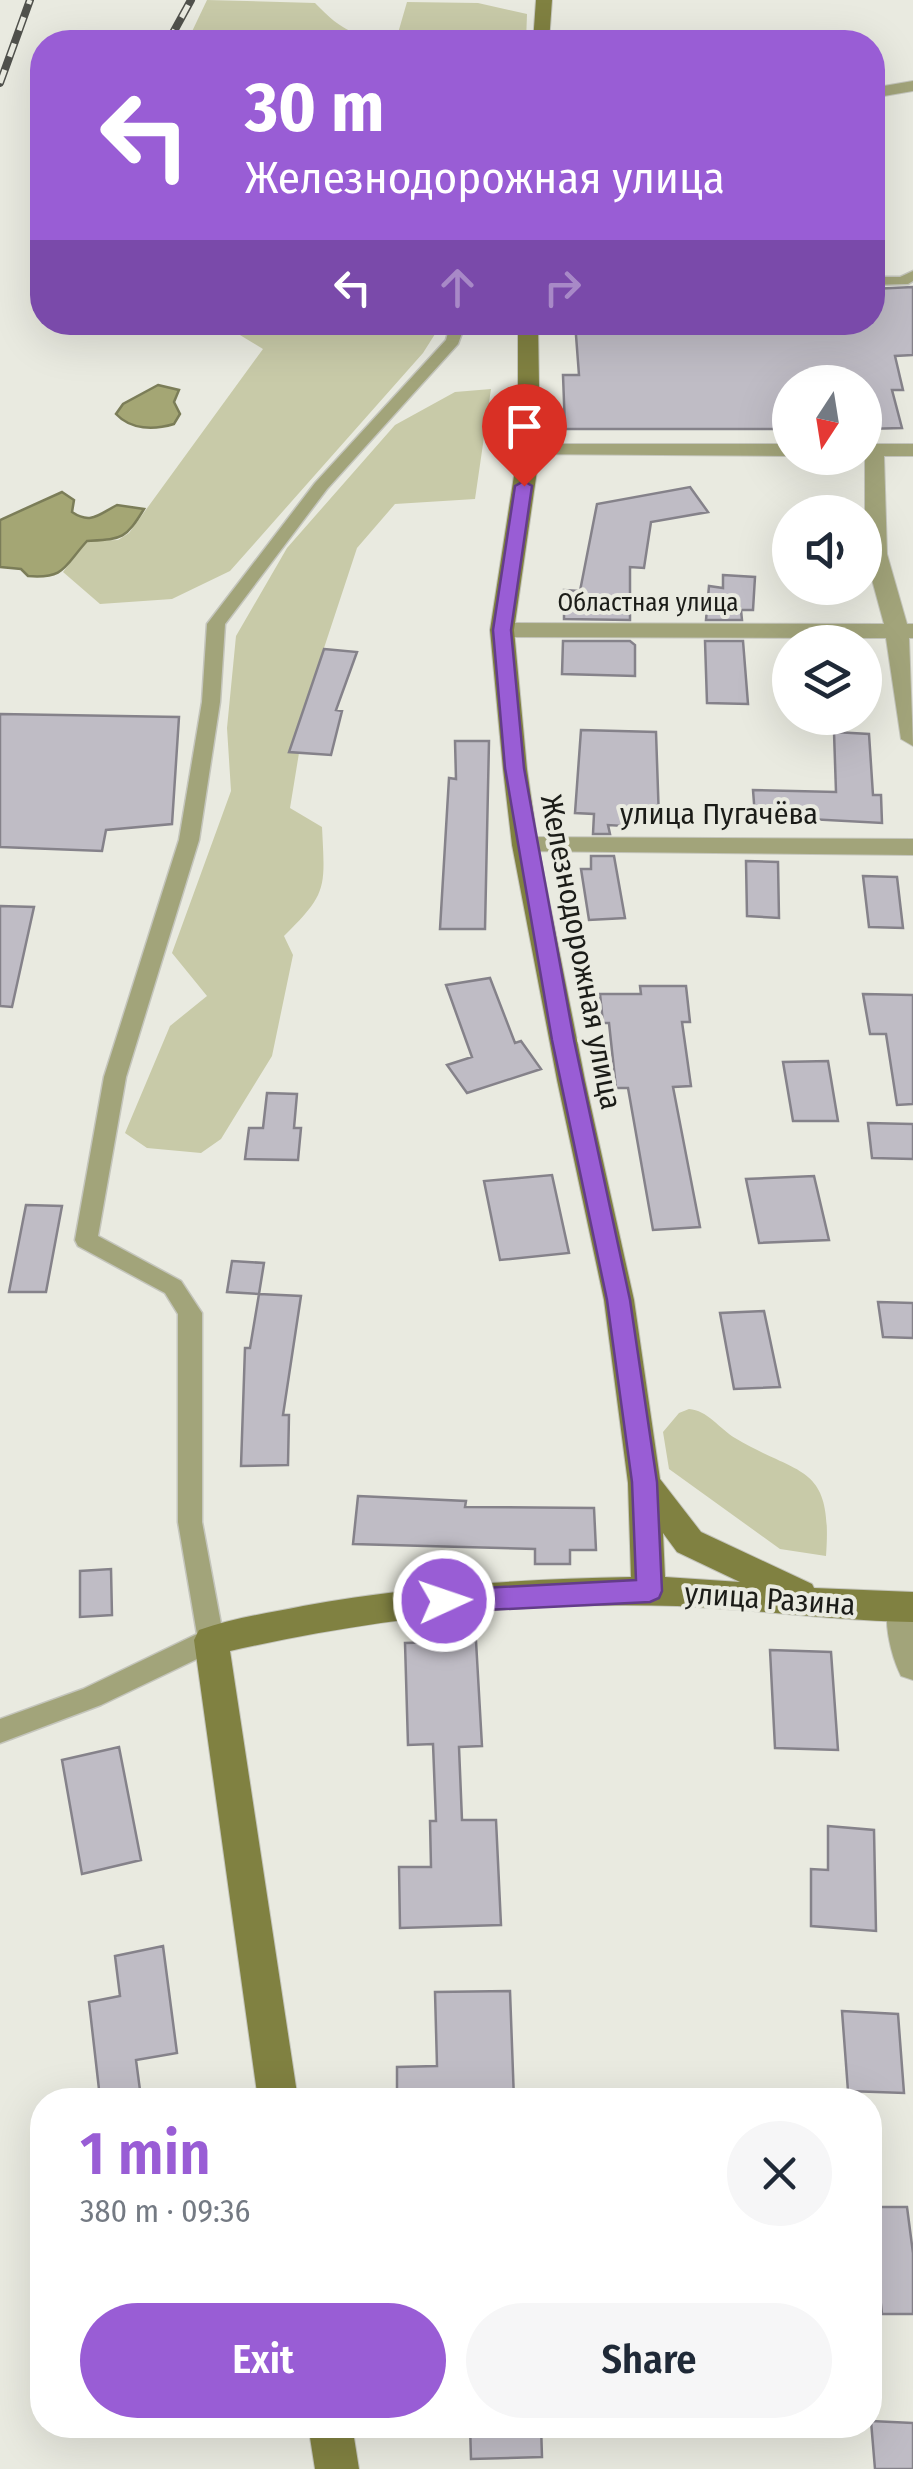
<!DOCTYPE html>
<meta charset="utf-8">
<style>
:root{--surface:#fff;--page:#f6f6f7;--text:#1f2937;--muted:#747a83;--accent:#995dd5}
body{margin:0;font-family:"Fira Sans Condensed",sans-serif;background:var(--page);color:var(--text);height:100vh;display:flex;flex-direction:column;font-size:38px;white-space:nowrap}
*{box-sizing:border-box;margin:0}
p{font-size:32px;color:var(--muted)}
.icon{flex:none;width:55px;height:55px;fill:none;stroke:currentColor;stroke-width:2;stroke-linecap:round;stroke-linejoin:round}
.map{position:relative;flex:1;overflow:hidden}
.panel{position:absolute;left:30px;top:2088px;width:852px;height:350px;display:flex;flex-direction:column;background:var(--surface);border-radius:40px;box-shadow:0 10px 40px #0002}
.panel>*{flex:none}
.banner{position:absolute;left:30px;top:30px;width:855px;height:305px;border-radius:40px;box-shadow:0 10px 40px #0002;background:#995dd5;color:#fff;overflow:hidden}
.needle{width:65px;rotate:192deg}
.fabs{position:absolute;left:772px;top:365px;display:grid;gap:20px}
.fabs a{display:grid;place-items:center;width:110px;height:110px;border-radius:50%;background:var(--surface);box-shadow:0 10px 40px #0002;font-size:50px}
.pin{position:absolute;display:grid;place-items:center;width:85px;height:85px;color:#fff;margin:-102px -42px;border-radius:50% 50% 50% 0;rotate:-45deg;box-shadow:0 0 10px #0007}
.pin .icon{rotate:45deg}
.me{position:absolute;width:110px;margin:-55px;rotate:87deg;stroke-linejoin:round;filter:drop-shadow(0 0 8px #0008)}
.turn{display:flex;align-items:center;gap:35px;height:210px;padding:0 50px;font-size:45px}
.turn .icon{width:130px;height:130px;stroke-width:2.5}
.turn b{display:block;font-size:70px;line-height:85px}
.lanes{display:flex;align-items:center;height:95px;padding:0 50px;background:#0003;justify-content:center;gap:50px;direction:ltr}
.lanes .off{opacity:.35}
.round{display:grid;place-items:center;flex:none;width:105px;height:105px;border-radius:52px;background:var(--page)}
.headline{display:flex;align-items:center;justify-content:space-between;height:170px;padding:0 50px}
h1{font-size:60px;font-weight:600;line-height:75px;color:var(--accent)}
.button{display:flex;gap:20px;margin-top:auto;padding:20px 50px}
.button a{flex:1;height:115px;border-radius:60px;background:var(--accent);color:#fff;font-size:40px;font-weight:600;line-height:115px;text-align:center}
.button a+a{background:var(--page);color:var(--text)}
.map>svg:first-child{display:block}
.green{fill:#c8caa8}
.water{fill:#a4a674;stroke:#7b7d58;stroke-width:2.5}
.building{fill:#bfbcc5;stroke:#85828a;stroke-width:2.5}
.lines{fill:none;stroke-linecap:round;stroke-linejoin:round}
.lane-casing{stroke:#c4c5bc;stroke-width:3}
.street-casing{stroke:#c4c5bc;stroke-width:2}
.secondary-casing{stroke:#c4c5bc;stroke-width:2}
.lane{fill:#a2a47a;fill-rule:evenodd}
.street{fill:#a2a47a;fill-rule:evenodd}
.secondary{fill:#808141;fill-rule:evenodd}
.rail-casing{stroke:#50514c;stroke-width:8}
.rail{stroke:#e9eae0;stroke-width:5;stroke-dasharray:14;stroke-linecap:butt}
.route{fill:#995dd5;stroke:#633c8a;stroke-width:2.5}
.labels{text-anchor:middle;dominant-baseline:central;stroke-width:8;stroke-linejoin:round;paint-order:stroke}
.far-street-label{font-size:25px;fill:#1b1c18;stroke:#e9eae0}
.street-label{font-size:30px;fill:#1b1c18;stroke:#e9eae0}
</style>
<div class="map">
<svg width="913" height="2469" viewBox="0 0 913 2469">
<rect width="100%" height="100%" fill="#e9eae0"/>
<path class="green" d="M207,0L315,3C344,33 355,36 396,40L407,2L478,3L527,14L526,42H187Z
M230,322L442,323L423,353L230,571L172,599L100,604L63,572L87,541L118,540L129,533L263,349L225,326Z
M491,389L475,499L395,504L357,548L290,751L299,753L290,808L322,827C325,888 328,893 284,936L293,955L272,1056L221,1139L201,1153L147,1148L125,1133L170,1026L207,996L172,953L231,791L227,728L236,636L287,548L395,425L455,392Z
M689,1409C707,1410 720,1429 735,1438C800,1477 833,1462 826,1556L780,1549L669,1469L663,1432L679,1413Z"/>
<path class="water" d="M158,385L179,390L174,402L180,414L174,424C154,430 131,430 116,414L123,404Z
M62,492L74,500L72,512C91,525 99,514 117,505L144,509C125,540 122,539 87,541C64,566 66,579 28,576L21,569L0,567V520Z"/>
<path class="building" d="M913,287V355L895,356L903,390H892L902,428L865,429V382H790V429H565L563,375H579L575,322H872V289Z
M690,487L708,512L651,522L644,568L630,567V620L564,619V590L580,591L597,504Z
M723,575L755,577L753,610H741L742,620H706L709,586L723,588Z
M563,641H630L635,645V676L562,674Z
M705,641H743L748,704L707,703Z
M324,649L357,652L336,710L342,711L331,755L289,752Z
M0,714L179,717L172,824L106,830L102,851L0,847Z
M581,730L656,732L659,820L624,818V826L608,825L610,834H593L594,814L575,813Z
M834,732L869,734L873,795H881L882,823L755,816L753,790L836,792Z
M455,741H489L485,929H440L449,778L456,779Z
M591,856H614L625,918L589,920L581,869H591Z
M746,861L778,862L779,918L747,916Z
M863,876L897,877L903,928L869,927Z
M0,906L34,907L12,1007L0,1006Z
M490,978L515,1043L521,1041L541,1069L467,1093L447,1065L472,1057L446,985Z
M640,986H686L690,1022H682L691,1086L673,1087L700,1227L653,1230L628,1088H616L609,1023H603L600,994H641Z
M863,994L913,995V1104L897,1105L886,1034H870Z
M828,1061L838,1121H793L783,1062Z
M267,1093L297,1094L294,1128H301L298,1160L245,1159L249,1128H263Z
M868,1123L913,1124V1159L872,1158Z
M552,1175L569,1253L500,1260L484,1181Z
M814,1176L829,1240L759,1243L746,1179Z
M26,1205L62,1206L46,1292H9Z
M232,1261L264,1263L259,1294L227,1292Z
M259,1294L301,1296L283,1415H289L288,1465L241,1466L245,1348H250Z
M878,1302L913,1303V1338L883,1337Z
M764,1311L780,1387L734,1389L720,1313Z
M358,1496L466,1501L465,1507L594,1508L596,1550H570V1564H535V1549L353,1544Z
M111,1569L112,1615L80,1617V1571Z
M476,1641L482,1746L459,1747L462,1820H496L501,1925L400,1928L399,1867H431L430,1821H436L433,1744L408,1745L405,1643Z
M770,1650L831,1652L838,1750L775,1748Z
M119,1747L141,1860L82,1874L62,1760Z
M828,1826L874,1830L876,1931L811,1926V1869L828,1870Z
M163,1946L177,2053L136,2060L140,2090L100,2098L89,2002L120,1996L115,1956Z
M510,1991L514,2100H397V2067L437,2066L435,1992Z
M842,2011L898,2014L904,2093L848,2091Z
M870,2207H907L913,2253V2314H882Z
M871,2421L913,2423V2469H875Z
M470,2425H541L542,2457L471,2459Z"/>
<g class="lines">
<defs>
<path id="lane" d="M913,271V281L908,284L872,285V277H900Z
M451,322H466L458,344L327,489L225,624L220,702L199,840L126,1077L98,1236L181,1281L202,1313V1522L224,1640L220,1648L101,1705L0,1743V1719L83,1689L197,1634L178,1522V1314L165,1293L78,1246L75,1240L104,1077L179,840L202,702L207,624L315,483L446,340Z"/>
<path id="street" d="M913,81V91L872,98V88Z
M529,444H790V456L522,454L518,450Z
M865,444H913V456H884L887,554L907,624H913V638H909L913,746L901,739L886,638L502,637L490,630L502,623L884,624L865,554Z
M525,837L913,839V855L516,851L512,845L516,839Z
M903,1593L913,1597V1680L901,1676C891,1656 881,1617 891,1598Z"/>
<path id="secondary" d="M536,0H552L549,42H533Z
M518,322H538L540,450L514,630L527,769L538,845L585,1080L634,1300L660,1479L701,1532L812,1584L814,1588L913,1592V1622C834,1621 756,1609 677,1606C528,1601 375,1618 230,1651L298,2100H258L194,1640L199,1630C232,1618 269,1613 303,1606C412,1586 522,1579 631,1577L628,1483L604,1300L557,1080L512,845L503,769L490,630L518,450ZM663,1533L677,1552L740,1582L665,1577Z
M308,2425H352L359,2469H315Z"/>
</defs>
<use href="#lane" class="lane-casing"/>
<use href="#street" class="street-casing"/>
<use href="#secondary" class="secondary-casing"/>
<use href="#lane" class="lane"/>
<use href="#street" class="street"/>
<use href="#secondary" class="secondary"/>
<defs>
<path id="rail" d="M168,42L191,0
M0,83L30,0"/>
</defs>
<use href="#rail" class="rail-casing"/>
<use href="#rail" class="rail"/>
</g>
<path class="route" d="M524,481L532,486L511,630L524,768L574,1040L630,1300L657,1482L662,1591L659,1598L650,1602L444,1612L435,1609L431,1601L435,1593L444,1590L636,1580L632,1482L607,1300L552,1040L505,768L493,630L515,486Z"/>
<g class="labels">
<g class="far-street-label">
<text x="648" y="603">Областная улица</text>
</g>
<g class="street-label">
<text x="719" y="814">улица Пугачёва</text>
<text transform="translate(581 952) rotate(79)">Железнодорожная улица</text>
<text transform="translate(770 1599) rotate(4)">улица Разина</text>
</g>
</g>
</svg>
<div class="fabs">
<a><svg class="needle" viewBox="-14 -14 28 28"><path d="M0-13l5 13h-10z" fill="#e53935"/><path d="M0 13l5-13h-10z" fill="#747a83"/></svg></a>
<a><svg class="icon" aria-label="sound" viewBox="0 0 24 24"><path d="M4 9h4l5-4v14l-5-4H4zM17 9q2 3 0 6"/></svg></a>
<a><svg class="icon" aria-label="layers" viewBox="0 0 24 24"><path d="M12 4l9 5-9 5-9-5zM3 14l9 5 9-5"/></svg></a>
</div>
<div class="pin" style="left:524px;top:486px;background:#d93025"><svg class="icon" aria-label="arrive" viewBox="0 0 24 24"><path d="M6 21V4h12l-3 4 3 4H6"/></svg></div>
<svg class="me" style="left:444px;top:1601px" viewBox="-20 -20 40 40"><circle r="17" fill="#995dd5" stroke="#fff" stroke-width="3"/><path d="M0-11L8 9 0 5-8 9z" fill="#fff"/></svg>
<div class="banner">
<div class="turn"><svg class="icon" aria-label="left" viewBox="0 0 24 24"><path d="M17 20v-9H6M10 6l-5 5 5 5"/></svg><div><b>30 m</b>Железнодорожная улица</div></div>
<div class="lanes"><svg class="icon" aria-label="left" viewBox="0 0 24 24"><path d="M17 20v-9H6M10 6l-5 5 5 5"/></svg><svg class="icon off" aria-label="ahead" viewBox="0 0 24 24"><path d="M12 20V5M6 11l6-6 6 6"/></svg><svg class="icon off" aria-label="right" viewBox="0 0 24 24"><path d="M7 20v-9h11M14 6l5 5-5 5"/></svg></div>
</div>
<section class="panel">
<div class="headline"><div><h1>1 min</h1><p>380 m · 09:36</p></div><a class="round"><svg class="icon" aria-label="close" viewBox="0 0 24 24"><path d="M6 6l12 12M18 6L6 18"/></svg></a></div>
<div class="button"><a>Exit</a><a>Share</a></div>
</section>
</div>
